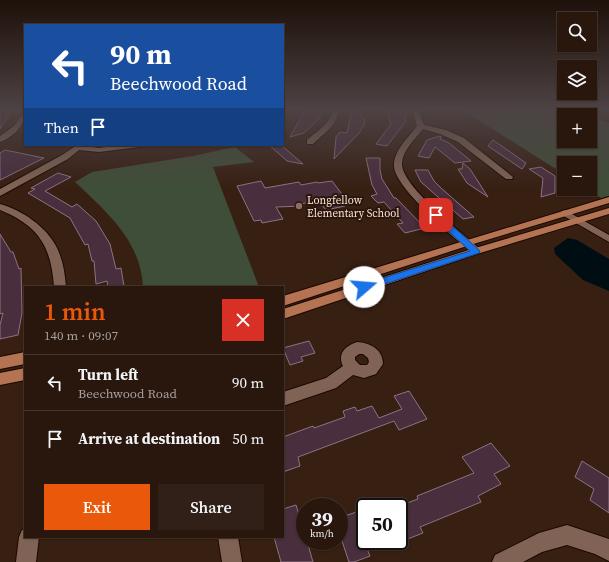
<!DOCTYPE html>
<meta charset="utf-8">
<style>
:root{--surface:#29170e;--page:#312017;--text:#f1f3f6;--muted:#a59f9e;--line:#45362e;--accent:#ea580c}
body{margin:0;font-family:"Source Serif 4",serif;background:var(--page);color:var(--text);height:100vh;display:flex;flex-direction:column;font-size:15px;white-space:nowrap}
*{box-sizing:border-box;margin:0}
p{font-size:13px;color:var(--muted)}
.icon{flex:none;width:22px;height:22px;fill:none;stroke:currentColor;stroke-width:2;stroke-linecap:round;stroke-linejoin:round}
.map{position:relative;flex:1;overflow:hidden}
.sheet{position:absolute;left:24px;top:286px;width:260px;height:252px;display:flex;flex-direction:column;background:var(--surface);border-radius:0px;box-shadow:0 1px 3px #0004,0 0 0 1px var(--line)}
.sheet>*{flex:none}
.top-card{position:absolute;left:24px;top:24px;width:260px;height:122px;border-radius:0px;box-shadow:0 1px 3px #0004,0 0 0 1px var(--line);background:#1a4fa0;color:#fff;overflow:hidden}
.controls{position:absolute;left:557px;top:12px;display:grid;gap:8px}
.controls a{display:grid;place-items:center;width:40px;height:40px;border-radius:0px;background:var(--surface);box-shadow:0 1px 3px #0004,0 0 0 1px var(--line);font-size:20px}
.speed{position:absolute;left:296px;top:498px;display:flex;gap:8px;font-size:20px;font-weight:700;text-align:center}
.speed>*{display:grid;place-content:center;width:52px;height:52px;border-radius:50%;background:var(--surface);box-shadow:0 1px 3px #0004,0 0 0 1px var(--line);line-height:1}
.speed small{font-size:10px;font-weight:400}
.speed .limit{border:2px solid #111;border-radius:6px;background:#fff;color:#111}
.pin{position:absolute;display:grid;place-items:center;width:34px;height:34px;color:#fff;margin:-17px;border-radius:8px;box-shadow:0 2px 6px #0006}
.me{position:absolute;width:44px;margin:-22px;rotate:72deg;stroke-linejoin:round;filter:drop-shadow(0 0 3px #0008)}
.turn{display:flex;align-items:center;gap:14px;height:84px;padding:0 20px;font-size:18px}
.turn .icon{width:52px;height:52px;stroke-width:2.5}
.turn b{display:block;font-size:28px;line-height:34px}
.then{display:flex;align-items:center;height:38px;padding:0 20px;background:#0003;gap:8px;font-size:15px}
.round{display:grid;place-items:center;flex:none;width:42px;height:42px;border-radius:0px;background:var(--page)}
.head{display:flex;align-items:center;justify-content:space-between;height:68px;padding:0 20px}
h1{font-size:24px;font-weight:600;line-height:30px;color:var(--accent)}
.cta{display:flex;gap:8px;margin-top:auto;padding:8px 20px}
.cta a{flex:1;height:46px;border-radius:0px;background:var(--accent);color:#fff;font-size:16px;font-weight:600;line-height:46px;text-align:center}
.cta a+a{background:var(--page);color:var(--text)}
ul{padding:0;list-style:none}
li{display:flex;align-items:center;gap:12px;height:56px;padding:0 20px;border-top:1px solid var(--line)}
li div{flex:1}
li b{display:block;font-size:15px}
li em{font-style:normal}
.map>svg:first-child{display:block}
.green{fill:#3f4e38;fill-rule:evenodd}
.water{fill:#000e14}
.building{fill:#492e3e;stroke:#8f7283}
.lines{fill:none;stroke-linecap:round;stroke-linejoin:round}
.minor-casing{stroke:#1d0801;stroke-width:2}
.major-casing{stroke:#1d0801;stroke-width:2}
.minor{fill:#806355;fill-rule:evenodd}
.major{fill:#b47353;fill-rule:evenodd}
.route{fill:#1a73e8;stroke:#114b97}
.education-dot{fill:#8d6e63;stroke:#2c1509;stroke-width:1.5}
.labels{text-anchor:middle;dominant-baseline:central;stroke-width:4;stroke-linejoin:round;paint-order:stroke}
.poi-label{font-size:11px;fill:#f3e3da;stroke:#2c1509;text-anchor:start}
</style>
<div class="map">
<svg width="609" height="562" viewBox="0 0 609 562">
<rect width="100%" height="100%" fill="#371f12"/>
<path class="green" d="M461,109H579L609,123V196L601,198L587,189H590V163H564V174ZM564,115H590V141H564Z
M235,147L254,162L213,167L259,287H143C141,241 106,211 75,182L92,172L193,156Z"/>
<path class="water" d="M568,238L577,240L609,259V291L583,280L555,254L554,248Z"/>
<path class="building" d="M0,109H12L0,129Z
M306,109H322L320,118L304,133L290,137Z
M352,109H359L362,118H365L364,125L359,133L334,159L336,137L340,132L347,133Z
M393,109H407L405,118L406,121L387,146L376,144L391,124L387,111H395Z
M440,136H441L440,139L449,143L471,161L455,163L435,147L429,158L418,156L427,140Z
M493,140L526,163L522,169L488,146Z
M269,145H281L303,164L287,161Z
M5,150L44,158L0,180V153Z
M366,158H380V170L382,179L394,198H396L425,228L405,233L397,224L403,223L384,202L378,203L371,196L377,194L372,185Z
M463,163L470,169L488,197L467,183L458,169H462Z
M541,167L555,176V193L541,197L543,178L529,169Z
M415,170H428L434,181L441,188L474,217L463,219L421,182Z
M58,173L71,177L45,191L72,207L77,204L96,221L110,244L116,269L121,268L124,286L108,287L107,281L96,284L94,261H92L88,244L85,245L70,218L28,193L35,189L31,188Z
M261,181L265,188L299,182L301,185L317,182L318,183L332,181L348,202L343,203L345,206L326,210L317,199L302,204L303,206L276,207L283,219L262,223L261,220L254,221L237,186Z
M0,234L11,252H13L19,269L21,268L22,313L18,335L0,339V325L3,313L0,314Z
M309,341L315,353L301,357L303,361L290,365L283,348Z
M409,391L427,419L399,430L394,421L298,457L300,466L283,472V437L313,426L314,428L345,417L343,411L355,407L357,411L372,406L379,418L402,409L394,396Z
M491,443L510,466L494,474L501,484L478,496L481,502L420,527L423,533L405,540L399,526V506L418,499L417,496L474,473L462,457Z
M582,461L609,478V513L590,500L594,489L575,477Z
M296,505L305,535V541H307L313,562H281L274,537H283V509Z
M365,509V544L370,556L354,562H349L339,532V518Z"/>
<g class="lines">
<defs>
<path id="minor" d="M333,109H339C338,125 323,134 313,144H307V140C317,131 331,123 333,109Z
M412,109H418L424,125L446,130L464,138L513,177L512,179H506L458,142L440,134L423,129C415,139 403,150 402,163C400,185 463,234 480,249L482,251L480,253H472C455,238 393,187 394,165C394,150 409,137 417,126Z
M25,113C25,126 12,138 0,142V136L14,126L23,114Z
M77,145L99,148L120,145H143L139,147L99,152L79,150L68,159L0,196V189L62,155Z
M0,204C22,210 47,227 57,248C63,260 65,274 66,287H54C51,246 39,226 0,210Z
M565,210L609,235V242L562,215L560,213L562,211Z
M357,342C370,343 383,349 383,364L376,374L364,378L353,375L336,388L283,406V392L326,378L343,366C337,354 345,346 357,342ZM359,354H363L368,358L369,362L367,365H360L355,360V357Z
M567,525L609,539V561L595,554L567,545L542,552L523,562H492L495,555L539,533Z
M25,529V537H39L36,562H16L19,537L22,530Z
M218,537H238L242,562H222Z"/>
<path id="major" d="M609,197V203L470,245L283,306V296Z
M609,208V214L480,253L283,319V309L472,249Z
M25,352V364L0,369V357Z
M25,368V380L0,385V373Z"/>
</defs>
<use href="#minor" class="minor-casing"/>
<use href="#major" class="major-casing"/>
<use href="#minor" class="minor"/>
<use href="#major" class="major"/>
</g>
<linearGradient id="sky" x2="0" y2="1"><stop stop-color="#1e110a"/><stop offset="0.58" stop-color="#4d4244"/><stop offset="1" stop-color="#4d4244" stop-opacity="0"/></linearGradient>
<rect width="609" height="188" fill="url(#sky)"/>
<path class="route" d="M436,213L439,214L479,250L480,252L479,253L367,290H360L359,287L360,285L470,251L433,217L432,215Z"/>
<circle class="education-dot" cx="299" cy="206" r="4"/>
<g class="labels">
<g class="poi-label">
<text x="307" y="200">Longfellow<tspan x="307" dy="13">Elementary School</tspan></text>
</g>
</g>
</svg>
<div class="controls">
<a><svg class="icon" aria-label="search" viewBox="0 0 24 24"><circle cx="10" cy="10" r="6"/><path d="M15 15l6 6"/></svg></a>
<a><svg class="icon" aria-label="layers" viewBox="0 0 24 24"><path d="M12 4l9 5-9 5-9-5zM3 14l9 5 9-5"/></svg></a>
<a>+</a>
<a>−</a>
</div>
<div class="speed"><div>39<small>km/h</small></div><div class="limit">50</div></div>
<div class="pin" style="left:436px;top:215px;background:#d93025"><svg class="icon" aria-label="arrive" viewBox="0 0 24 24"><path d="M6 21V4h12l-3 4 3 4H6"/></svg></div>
<svg class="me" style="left:364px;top:287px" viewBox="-20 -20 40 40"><circle r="19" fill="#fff"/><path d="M0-13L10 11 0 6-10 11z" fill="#1a73e8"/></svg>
<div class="top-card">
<div class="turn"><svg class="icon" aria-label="left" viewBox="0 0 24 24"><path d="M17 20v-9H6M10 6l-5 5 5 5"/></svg><div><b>90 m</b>Beechwood Road</div></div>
<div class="then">Then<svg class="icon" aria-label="arrive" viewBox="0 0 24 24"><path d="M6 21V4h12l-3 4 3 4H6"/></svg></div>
</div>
<section class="sheet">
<div class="head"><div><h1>1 min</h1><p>140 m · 09:07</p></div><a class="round" style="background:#d93025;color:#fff"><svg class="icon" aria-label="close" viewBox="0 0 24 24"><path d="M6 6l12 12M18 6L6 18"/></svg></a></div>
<ul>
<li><svg class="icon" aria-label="left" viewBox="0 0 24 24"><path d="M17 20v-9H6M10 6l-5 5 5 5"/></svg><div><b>Turn left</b><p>Beechwood Road</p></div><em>90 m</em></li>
<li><svg class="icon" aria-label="arrive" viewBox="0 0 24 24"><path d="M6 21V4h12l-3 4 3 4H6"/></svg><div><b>Arrive at destination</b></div><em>50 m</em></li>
</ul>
<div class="cta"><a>Exit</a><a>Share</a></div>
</section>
</div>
